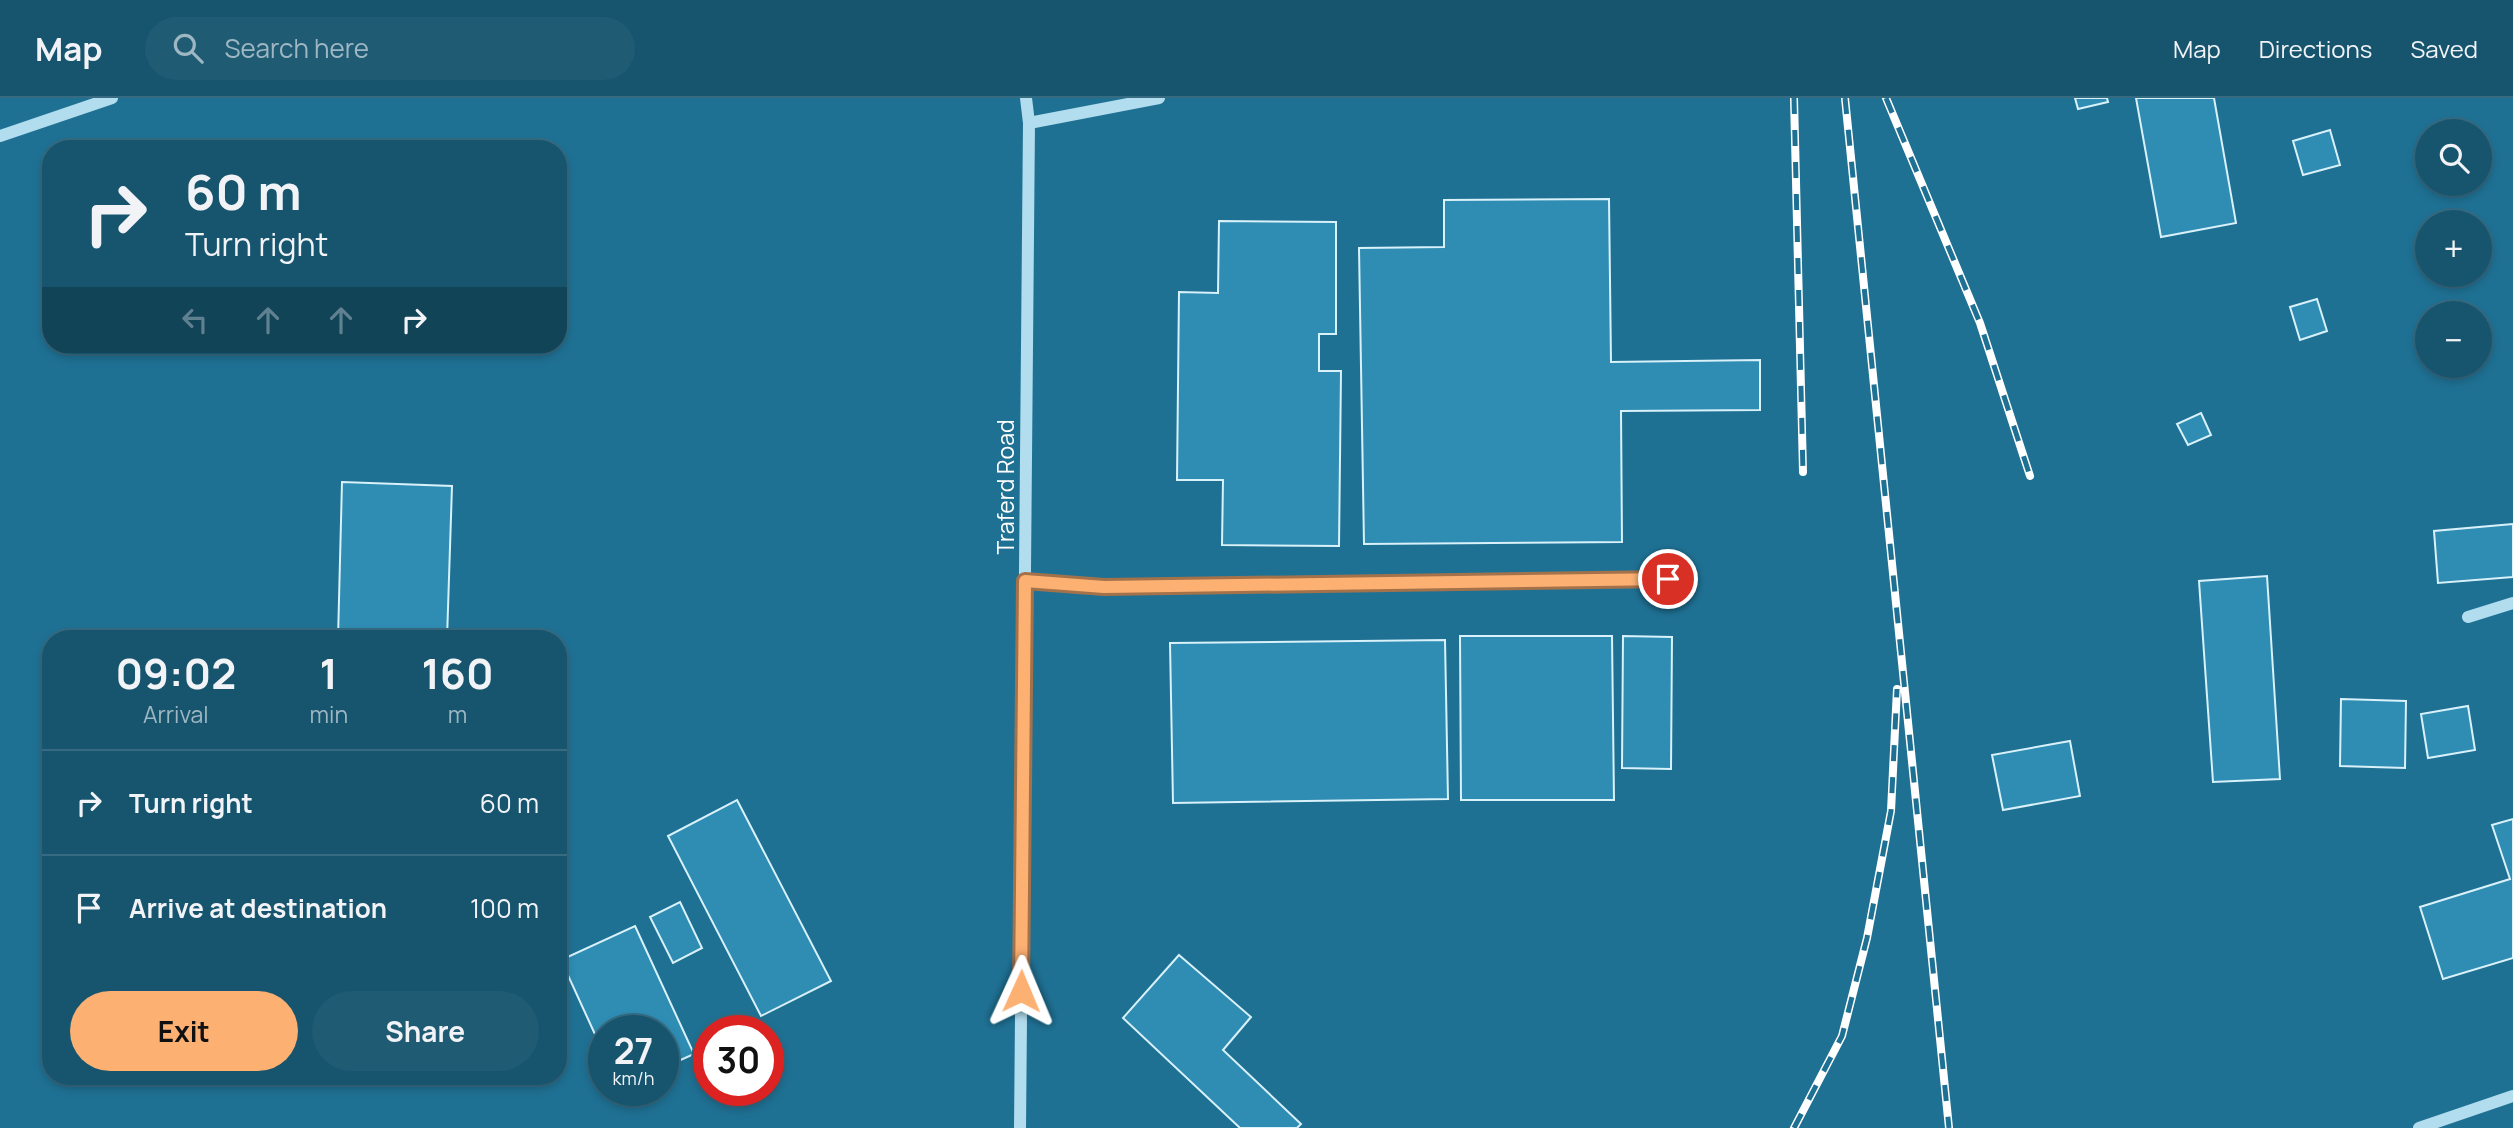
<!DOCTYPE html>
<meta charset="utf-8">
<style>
:root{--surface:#17556f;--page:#205b74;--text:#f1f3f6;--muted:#9eb7c3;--line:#366b82;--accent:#fcb072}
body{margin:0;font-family:Manrope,sans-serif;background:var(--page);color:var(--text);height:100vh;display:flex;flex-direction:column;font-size:26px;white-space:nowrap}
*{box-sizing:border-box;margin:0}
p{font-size:23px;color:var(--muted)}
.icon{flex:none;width:38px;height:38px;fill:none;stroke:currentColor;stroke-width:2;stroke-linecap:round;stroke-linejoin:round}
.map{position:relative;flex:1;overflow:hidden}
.details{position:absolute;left:42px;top:532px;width:525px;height:455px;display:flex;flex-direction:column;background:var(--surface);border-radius:28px;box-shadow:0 4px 10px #0003,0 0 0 2px var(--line)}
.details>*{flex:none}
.hud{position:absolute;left:42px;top:42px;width:525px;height:214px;border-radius:28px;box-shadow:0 4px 10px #0003,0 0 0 2px var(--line);background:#17556f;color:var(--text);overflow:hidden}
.tools{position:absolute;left:2415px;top:21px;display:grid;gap:14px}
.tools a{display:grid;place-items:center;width:77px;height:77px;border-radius:50%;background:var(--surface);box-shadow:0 4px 10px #0003,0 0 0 2px var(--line);font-size:35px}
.speed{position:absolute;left:588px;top:917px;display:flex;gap:14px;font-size:35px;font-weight:700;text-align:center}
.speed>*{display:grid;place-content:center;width:91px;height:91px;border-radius:50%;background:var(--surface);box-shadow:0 4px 10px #0003,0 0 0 2px var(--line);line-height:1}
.speed small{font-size:18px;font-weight:400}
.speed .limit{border:10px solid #d22;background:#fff;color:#111}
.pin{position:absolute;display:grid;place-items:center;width:60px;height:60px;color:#fff;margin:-30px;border:4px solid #fff;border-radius:50%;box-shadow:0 2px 7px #0007}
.me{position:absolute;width:77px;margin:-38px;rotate:1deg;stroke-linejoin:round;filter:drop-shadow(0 0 5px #0008)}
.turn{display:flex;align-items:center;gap:24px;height:147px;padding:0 28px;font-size:32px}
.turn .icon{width:91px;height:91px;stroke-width:2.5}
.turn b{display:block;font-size:49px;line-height:60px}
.lanes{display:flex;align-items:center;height:66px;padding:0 28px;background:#0003;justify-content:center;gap:35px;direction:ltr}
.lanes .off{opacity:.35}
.eta{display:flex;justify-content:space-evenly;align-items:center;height:119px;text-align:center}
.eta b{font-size:42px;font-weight:700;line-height:49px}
.primary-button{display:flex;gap:14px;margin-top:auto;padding:14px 28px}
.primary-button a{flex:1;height:80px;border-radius:42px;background:var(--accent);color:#111;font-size:28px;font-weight:700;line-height:80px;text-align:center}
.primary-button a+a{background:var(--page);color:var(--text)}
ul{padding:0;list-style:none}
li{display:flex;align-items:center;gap:21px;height:105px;padding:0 28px;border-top:2px solid var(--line)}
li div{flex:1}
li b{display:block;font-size:26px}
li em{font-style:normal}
header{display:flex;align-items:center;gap:42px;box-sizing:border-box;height:98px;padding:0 35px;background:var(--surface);border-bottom:2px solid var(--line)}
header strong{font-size:33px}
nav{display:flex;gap:38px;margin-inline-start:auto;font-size:24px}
.search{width:490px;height:63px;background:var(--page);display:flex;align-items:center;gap:18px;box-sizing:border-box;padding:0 24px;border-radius:38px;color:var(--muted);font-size:26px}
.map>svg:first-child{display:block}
.building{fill:#2f8cb2;stroke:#d8f1fa;stroke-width:2}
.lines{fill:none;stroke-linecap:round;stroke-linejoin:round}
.minor{stroke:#b2ddee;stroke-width:12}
.rail-casing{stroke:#fff;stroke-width:8}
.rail{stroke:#1f7194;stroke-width:5;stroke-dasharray:16;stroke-linecap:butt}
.route-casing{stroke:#a4724a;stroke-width:18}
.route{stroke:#fcb072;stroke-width:12}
.labels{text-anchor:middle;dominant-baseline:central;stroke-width:7;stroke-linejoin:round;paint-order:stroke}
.street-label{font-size:23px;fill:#fff;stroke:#1f7194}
</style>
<header>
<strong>Map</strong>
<div class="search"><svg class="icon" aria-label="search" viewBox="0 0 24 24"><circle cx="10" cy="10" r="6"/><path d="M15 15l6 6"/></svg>Search here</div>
<nav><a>Map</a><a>Directions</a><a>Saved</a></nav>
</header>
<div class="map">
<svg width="2513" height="1030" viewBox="0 0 2513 1030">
<rect width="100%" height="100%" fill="#1f7194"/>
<path class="building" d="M2075,0H2107L2108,4L2078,11Z
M2136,0H2214L2236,125L2161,139Z
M2330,32L2340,67L2303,77L2293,43Z
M1609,101L1611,264L1760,262V312L1621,313L1622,444L1364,446L1359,150L1444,149V102Z
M1219,123L1336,124V236H1319V273H1341L1339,448L1222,447L1223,382H1177L1179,194L1218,195Z
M2317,201L2327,233L2300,242L2290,209Z
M2201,315L2211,337L2188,347L2177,326Z
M342,384L452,388L447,541H338Z
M2513,426V479L2438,485L2434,433Z
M2267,478L2280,681L2213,684L2199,483Z
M1460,538H1612L1614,702H1461Z
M1623,538L1672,539L1671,671L1622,670Z
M1445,542L1448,701L1173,705L1170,545Z
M2341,601L2406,603L2405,670L2340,668Z
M2468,608L2475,652L2428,660L2421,616Z
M2070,643L2080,698L2003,712L1992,657Z
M737,702L831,883L761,918L668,738Z
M2513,721V860L2443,881L2420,809L2510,781L2492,727Z
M680,804L702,850L673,865L650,819Z
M635,828L694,956L663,970V933H604V956L561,862Z
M1179,857L1251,919L1223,952L1301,1026L1297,1030H1240L1123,920Z"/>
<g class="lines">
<path class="minor" d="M1029,25L1159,0
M0,38L112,0
M1025,483L1104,489L1668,481
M2468,519L2513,505
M1020,1030L1029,25L1026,0
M2419,1030L2513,998"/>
<defs>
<path id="rail" d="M1794,0L1803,374
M1845,0L1949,1030
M1886,0L1980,225L2030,378
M1794,1030L1842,938L1867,840L1891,713L1897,591"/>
</defs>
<use href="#rail" class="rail-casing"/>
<use href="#rail" class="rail"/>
</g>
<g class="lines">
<defs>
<path id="route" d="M1021,893L1025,483L1104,489L1668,481"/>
</defs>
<use href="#route" class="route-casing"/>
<use href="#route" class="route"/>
</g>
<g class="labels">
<g class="street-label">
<text transform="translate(1005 389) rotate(-90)">Traferd Road</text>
</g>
</g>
</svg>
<div class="tools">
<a><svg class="icon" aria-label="search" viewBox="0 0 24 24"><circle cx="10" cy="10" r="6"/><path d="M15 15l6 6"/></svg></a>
<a>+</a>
<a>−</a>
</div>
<div class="speed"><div>27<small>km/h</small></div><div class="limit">30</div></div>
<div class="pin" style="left:1668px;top:481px;background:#d93025"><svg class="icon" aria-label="arrive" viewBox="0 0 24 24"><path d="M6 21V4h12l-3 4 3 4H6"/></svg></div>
<svg class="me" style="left:1021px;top:893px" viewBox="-20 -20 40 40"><path d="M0-17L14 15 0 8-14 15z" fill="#fcb072" stroke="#fff" stroke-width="4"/></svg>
<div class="hud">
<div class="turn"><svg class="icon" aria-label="right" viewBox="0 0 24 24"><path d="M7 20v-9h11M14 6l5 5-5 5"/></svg><div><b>60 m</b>Turn right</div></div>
<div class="lanes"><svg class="icon off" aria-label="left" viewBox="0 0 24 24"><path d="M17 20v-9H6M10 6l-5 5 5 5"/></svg><svg class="icon off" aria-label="ahead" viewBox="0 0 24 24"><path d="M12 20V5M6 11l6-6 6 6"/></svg><svg class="icon off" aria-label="ahead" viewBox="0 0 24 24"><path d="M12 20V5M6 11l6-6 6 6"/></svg><svg class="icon" aria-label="right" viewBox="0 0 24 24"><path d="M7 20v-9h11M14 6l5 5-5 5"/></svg></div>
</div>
<section class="details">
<div class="eta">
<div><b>09:02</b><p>Arrival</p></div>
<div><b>1</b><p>min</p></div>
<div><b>160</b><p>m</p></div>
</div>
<ul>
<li><svg class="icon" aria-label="right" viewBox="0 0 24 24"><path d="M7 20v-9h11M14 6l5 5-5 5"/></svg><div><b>Turn right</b></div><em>60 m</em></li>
<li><svg class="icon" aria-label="arrive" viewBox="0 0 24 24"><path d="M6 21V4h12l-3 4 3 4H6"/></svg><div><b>Arrive at destination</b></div><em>100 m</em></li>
</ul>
<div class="primary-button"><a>Exit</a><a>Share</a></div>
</section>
</div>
